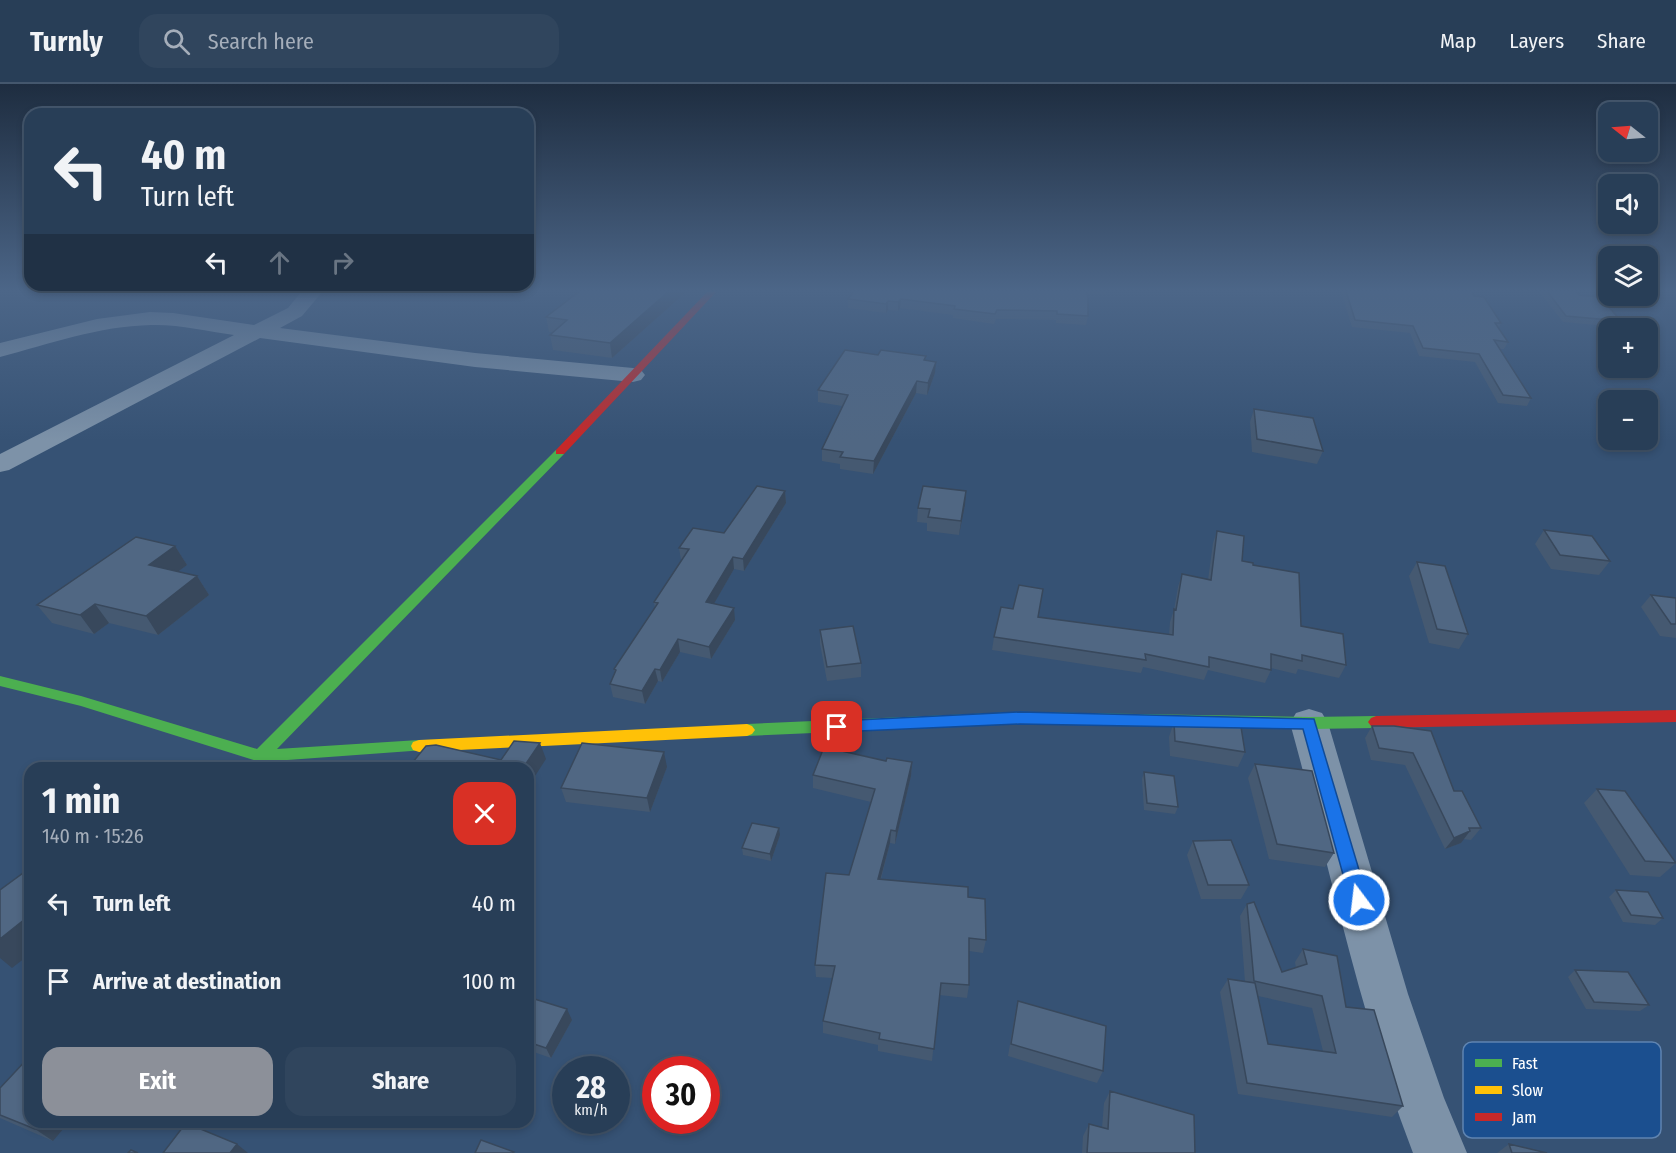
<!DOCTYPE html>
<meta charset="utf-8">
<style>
:root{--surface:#283e57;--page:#30455d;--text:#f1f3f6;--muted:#a5aeba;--line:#44576d;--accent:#8c9099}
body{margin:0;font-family:"Fira Sans Condensed",sans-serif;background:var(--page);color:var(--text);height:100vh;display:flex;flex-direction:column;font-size:22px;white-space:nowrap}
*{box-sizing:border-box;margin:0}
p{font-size:20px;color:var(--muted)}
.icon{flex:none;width:33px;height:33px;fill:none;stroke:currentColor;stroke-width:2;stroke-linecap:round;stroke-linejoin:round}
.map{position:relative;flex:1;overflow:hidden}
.sheet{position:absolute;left:24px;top:678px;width:510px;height:366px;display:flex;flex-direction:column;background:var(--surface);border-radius:18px;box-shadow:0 3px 9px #0003,0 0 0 2px var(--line)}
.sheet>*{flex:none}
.hud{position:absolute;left:24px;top:24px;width:510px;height:183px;border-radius:18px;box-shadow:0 3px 9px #0003,0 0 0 2px var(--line);background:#283e57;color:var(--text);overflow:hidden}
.needle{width:39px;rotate:287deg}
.fabs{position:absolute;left:1598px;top:18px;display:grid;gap:12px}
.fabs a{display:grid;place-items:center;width:60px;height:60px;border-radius:12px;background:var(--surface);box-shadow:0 3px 9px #0003,0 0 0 2px var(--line);font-size:30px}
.speed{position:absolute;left:552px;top:972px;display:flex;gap:12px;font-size:30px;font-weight:700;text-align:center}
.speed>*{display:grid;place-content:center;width:78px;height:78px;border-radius:50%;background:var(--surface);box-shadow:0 3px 9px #0003,0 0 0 2px var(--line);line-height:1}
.speed small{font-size:15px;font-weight:400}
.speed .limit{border:9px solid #d22;background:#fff;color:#111}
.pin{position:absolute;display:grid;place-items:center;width:51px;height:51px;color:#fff;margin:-26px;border-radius:12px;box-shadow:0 3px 9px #0006}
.me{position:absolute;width:66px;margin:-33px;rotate:345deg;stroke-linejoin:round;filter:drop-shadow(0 0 4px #0008)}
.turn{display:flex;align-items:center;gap:21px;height:126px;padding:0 18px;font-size:27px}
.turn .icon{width:78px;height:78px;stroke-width:2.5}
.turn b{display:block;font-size:42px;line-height:51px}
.lanes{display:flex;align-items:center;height:57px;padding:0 18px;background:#0003;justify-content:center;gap:30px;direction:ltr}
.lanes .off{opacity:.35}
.round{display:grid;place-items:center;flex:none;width:63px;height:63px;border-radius:18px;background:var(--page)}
.headline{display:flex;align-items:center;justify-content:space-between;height:102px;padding:0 18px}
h1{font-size:36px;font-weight:700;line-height:45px}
.primary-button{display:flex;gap:12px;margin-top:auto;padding:12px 18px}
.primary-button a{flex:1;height:69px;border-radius:18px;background:var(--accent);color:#fff;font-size:24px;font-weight:700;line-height:69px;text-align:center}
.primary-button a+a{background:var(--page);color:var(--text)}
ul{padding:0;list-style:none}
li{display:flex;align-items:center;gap:18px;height:78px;padding:0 18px}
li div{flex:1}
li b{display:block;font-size:22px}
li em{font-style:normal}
header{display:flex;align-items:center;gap:36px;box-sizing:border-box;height:84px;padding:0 30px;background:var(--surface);border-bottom:2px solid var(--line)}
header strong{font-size:28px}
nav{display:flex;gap:33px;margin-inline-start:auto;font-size:21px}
.search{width:420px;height:54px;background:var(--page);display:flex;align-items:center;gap:15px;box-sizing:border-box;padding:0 21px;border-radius:18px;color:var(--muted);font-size:22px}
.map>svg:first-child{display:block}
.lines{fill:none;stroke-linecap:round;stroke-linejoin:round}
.street{fill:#7d92a8;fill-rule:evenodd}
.fast{fill:#4caf50;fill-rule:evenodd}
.slow{fill:#ffc107;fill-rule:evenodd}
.jam{fill:#c62828;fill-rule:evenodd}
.wall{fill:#455971;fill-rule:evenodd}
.shaded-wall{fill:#38485c}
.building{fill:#506783;stroke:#38485c;stroke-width:1.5}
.route{fill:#1a73e8;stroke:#114b97;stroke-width:1.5}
.key{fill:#1b4f8f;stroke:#5f84b1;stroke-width:1.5}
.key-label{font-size:16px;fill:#fff}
</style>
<header>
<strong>Turnly</strong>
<div class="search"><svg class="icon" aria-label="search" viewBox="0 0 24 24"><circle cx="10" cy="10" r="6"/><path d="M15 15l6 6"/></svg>Search here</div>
<nav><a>Map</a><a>Layers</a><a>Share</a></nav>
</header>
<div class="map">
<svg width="1676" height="1069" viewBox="0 0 1676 1069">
<rect width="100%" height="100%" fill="#365274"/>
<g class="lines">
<path class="street" d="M302,207H323L302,232L280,244L475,269L633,284L641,286L645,291L641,296L633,298L475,283L260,254L9,386L0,388V370L234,251C206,247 178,240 151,241C99,242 49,260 0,273V259L97,235L150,228L173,229L254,241L288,224Z
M1309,625L1322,629L1328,639L1408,910L1444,1014L1467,1069H1413C1359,929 1330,783 1290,639L1296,629Z"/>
<path class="fast" d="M560,365L564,366V370L277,665L419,656L425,658L427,662L425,666L260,678L81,622L0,602V592L81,612L257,665L556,366Z
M1020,628L1309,633L1376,632L1381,634L1384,638L1381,642L1376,644L1309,645L1020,640L747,652L742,650L739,646L742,642L747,640Z"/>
<path class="slow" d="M747,640L752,642L755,646L752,650L747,652L419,668L413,666L411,662L413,658L419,656Z"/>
<path class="jam" d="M708,207H717L564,370H556V366Z
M1676,626V638L1376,644L1371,642L1368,638L1371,634L1376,632Z"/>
</g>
<path class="wall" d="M580,207H691L690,209L686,208L612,274L553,266L550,251L553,248H549L546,233Z
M854,207H1105L1104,211L1087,210L1088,232L1086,241L1056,239V236L996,235L994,240L953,234V231L900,224L898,227L888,226L886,229L848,224V215Z
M1341,207H1471L1474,212L1501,239L1499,244L1508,258L1504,265H1500L1531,314L1527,322L1498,319L1475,278L1419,272L1410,249L1352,243Z
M1539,207H1576L1579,211L1621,237L1617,243L1563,238Z
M878,271L926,276L935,289L927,311L916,309L873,390L840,385V380L822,377V365L842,322L818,318V306Z
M1254,325L1323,367L1317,380L1252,368L1250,338Z
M785,407L786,419L744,487L734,485L714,519L735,536L711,575L680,568L662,598L658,597L645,620L613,613L610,600L615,589L614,585L655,524L654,518L682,476H681L679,464L724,449Z
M965,421L959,451L927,447V439L917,438L918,424Z
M1544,446L1610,477L1599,491L1551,485L1535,460Z
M1217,447L1242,477L1253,481L1301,542L1346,581L1339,594L1298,585L1296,590L1271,584V586L1265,599L1208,586L1204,596L1143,583L1141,589L992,566L994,553L1038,533L1169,551L1170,538L1174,526L1178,503L1182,490L1208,496L1213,459Z
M175,462L187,481L177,488L197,492L209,511L158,551L109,539L94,550L52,539L37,521Z
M1417,478L1468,550L1459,565L1429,559L1409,492Z
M1651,511L1676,514V554L1660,552L1641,523Z
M820,546L861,579V593L827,597L820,560Z
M1174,638L1245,668L1238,683L1170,672L1169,653Z
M1372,642H1394L1454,707L1481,744L1471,756L1463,755L1461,759L1445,765L1405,681L1371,676L1365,654Z
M886,677L912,678L911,692L895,760L890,759L881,795L968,813L986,856L983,869L969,867V901L967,914L939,911L932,977L878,967V961L823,949V937L832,894L816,893L815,881L849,791L871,718L813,704V691Z
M1255,680L1334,769L1325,783L1269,775L1248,694Z
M667,683L650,728L566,718L561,704Z
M1144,688L1178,723L1175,730L1144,726L1142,695Z
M1597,705L1676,779L1660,793L1630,791L1584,719Z
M780,751L771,777L743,771L742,764Z
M1193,757L1249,801L1241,815H1201L1187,771Z
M1616,806L1663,834L1655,841L1623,838L1609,813Z
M1247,820L1282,888L1296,884L1295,878L1303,865L1346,923L1403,1022L1392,1033L1238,1010L1220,908L1228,895L1245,898L1240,832ZM1258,912L1312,924L1323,967L1268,960Z
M1575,886L1649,921L1640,927L1586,925L1568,893Z
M528,913L572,936L551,974L528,966Z
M1018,917L1103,987L1097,999L1008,972L1015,930Z
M1518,964L1597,1025L1580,1037L1515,1020L1503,977Z
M0,1004L53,1057L0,1034Z
M1110,1007L1195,1069H1082L1083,1052L1089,1040L1102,1044L1104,1019Z
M1509,1060L1547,1069H1497Z"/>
<path class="shaded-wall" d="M669,207H686V208L612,274L610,259Z
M901,215L900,224L898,227V218Z
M888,217V226L886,229V220Z
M936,278L935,289L927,311L928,299Z
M917,297L916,309L873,390L874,377Z
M785,407L786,419L744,487L743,475Z
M966,407L965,421L959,451L961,437Z
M175,462L187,481L161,500L149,481Z
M733,473L734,485L708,530L706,518Z
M197,492L209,511L158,551L146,532Z
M95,520L109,539L94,550L80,531Z
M734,524L735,536L711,575L709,563Z
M678,555L680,568L662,598L660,586Z
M655,585L658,597L645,620L642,607Z
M540,659L546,675L528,703V684H523Z
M664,668L667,683L650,728L647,714Z
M912,678L911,692L895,760L896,747Z
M779,744L780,751L771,777L770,770Z
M891,746L890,759L877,808L878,795Z
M1470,747L1461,759L1445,765L1454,754Z
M30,831V870L12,884L0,874V855Z
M567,925L572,936L551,974L546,964Z
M41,1038H69L53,1057L35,1045Z
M237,1060L248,1069H230Z"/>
<path class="building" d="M580,207H669L610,259L550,251L567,236L546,233Z
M854,207H1086L1088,214V232L1057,230V227L997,226L995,230L954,225L955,222L901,215L898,218L888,217L886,220L848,215Z
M1346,207H1471L1474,212L1484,213L1501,239H1495L1508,258L1494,256L1531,314L1503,311L1479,270L1423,264L1413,242L1355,236Z
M1547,207H1576L1579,211L1600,213L1621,237L1566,232Z
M845,266L878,271L881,266L926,272L924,276L936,278L928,299L917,297L874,377L840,373L843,368L822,365L848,311L818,306Z
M1254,325L1313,334L1323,367L1257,355Z
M757,402L785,407L743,475L733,473L706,518L734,524L709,563L678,555L660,586L655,585L642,607L610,600L616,586L614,585L658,519L654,518L689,465L679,464L693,444L724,449Z
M923,402L966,407L961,437L928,433L930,425L918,424Z
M1544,446L1592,452L1610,477L1560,471Z
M1217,447L1244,452L1242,477L1253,479V481L1299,489L1301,542L1343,550L1346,581L1302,571V577L1271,570V586L1209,573V583L1145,570L1146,576L994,553L1001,523L1013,525L1019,501L1043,505L1038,533L1173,551L1174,525L1176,526L1182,490L1211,496Z
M136,453L175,462L149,481L197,492L146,532L95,520L80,531L37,521Z
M1417,478L1445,482L1468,550L1437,545Z
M1651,511L1676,514V540H1671Z
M853,542L861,579L827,583L820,546Z
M1174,638L1217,639L1241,643L1245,668L1175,657Z
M1372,642H1394L1431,647L1454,707H1462L1481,744H1469L1470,747L1454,754L1413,669L1379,664Z
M514,657L540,659L523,684H408L426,662L436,661L501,676Z
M582,659L664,668L647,714L561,704Z
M824,663L886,677L887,674L912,678L896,747L891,746L878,795L968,803V813L985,815L986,856L969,854V901L941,899L934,965L879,955L880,949L823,937L835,882L815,881L826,789L849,791L875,705L813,691Z
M1255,680L1312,687L1334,769L1277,760Z
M1144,688L1174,692L1178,723L1147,719Z
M1597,705L1625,707L1676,779L1645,777Z
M752,739L779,744L770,770L742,764Z
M1231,756L1249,801H1208L1193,757Z
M30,784V831L0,855V806Z
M1616,806L1648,808L1663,834L1631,831Z
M1254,818L1282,888L1307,880L1303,865L1337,872L1346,923L1374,926L1403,1022L1247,999L1228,895L1255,899L1268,960L1336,969L1322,912L1254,897L1247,820Z
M1575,886L1628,888L1649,921L1594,918Z
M528,913L567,925L546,964L528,958Z
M1018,917L1106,942L1103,987L1011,960Z
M30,972V1038H41L35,1045L0,1031V1004Z
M1110,1007L1194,1031L1195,1069H1087L1089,1040L1108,1045Z
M186,1039L237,1060L230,1069H163Z
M481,1056L514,1068L513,1069H475Z
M1509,1060L1547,1069H1512Z
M131,1066L138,1069H128Z"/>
<linearGradient id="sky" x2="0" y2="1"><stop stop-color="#1e2d40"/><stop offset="0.58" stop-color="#4c6688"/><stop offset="1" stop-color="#4c6688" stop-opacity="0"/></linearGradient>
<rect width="1676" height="357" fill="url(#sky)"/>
<path class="route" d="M1020,628L1314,635L1368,816L1365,822L1359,825L1352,822L1350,816L1303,645L1020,640L837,648L832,647L830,643L832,638L837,637Z"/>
<rect x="1463" y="958" width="198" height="96" rx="9" class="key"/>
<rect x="1475" y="975" width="27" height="8" fill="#4caf50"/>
<rect x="1475" y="1002" width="27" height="8" fill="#ffc107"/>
<rect x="1475" y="1029" width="27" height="8" fill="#c62828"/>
<g class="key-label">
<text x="1512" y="985">Fast</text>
<text x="1512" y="1012">Slow</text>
<text x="1512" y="1039">Jam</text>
</g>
</svg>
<div class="fabs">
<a><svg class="needle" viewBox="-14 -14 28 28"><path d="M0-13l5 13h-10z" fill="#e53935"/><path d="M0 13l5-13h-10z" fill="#a5aeba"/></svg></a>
<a><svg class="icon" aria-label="sound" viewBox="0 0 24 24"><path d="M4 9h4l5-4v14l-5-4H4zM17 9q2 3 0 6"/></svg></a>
<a><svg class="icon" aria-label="layers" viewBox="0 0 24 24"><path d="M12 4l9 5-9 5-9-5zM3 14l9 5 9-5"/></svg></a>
<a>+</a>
<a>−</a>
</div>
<div class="speed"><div>28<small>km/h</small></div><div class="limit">30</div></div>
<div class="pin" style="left:837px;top:643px;background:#d93025"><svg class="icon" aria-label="arrive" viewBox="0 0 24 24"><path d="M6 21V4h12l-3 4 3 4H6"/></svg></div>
<svg class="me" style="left:1359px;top:816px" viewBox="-20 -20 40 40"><circle r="17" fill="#1a73e8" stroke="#fff" stroke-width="3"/><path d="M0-11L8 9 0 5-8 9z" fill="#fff"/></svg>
<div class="hud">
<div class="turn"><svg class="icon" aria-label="left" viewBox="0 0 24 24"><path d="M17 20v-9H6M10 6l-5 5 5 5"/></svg><div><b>40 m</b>Turn left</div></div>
<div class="lanes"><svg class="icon" aria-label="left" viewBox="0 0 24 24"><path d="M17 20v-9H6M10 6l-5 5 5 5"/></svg><svg class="icon off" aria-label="ahead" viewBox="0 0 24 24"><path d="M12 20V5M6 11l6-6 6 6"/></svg><svg class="icon off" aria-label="right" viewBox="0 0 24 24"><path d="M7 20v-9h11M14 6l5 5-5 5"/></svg></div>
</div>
<section class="sheet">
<div class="headline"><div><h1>1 min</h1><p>140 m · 15:26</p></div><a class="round" style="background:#d93025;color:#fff"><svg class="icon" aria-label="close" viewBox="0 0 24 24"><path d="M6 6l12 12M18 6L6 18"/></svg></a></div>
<ul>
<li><svg class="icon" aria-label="left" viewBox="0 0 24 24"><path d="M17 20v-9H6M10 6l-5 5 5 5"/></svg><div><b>Turn left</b></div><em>40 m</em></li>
<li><svg class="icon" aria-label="arrive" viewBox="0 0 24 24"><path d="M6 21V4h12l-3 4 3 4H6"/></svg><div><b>Arrive at destination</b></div><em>100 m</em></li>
</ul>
<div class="primary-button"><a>Exit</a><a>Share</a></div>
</section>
</div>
